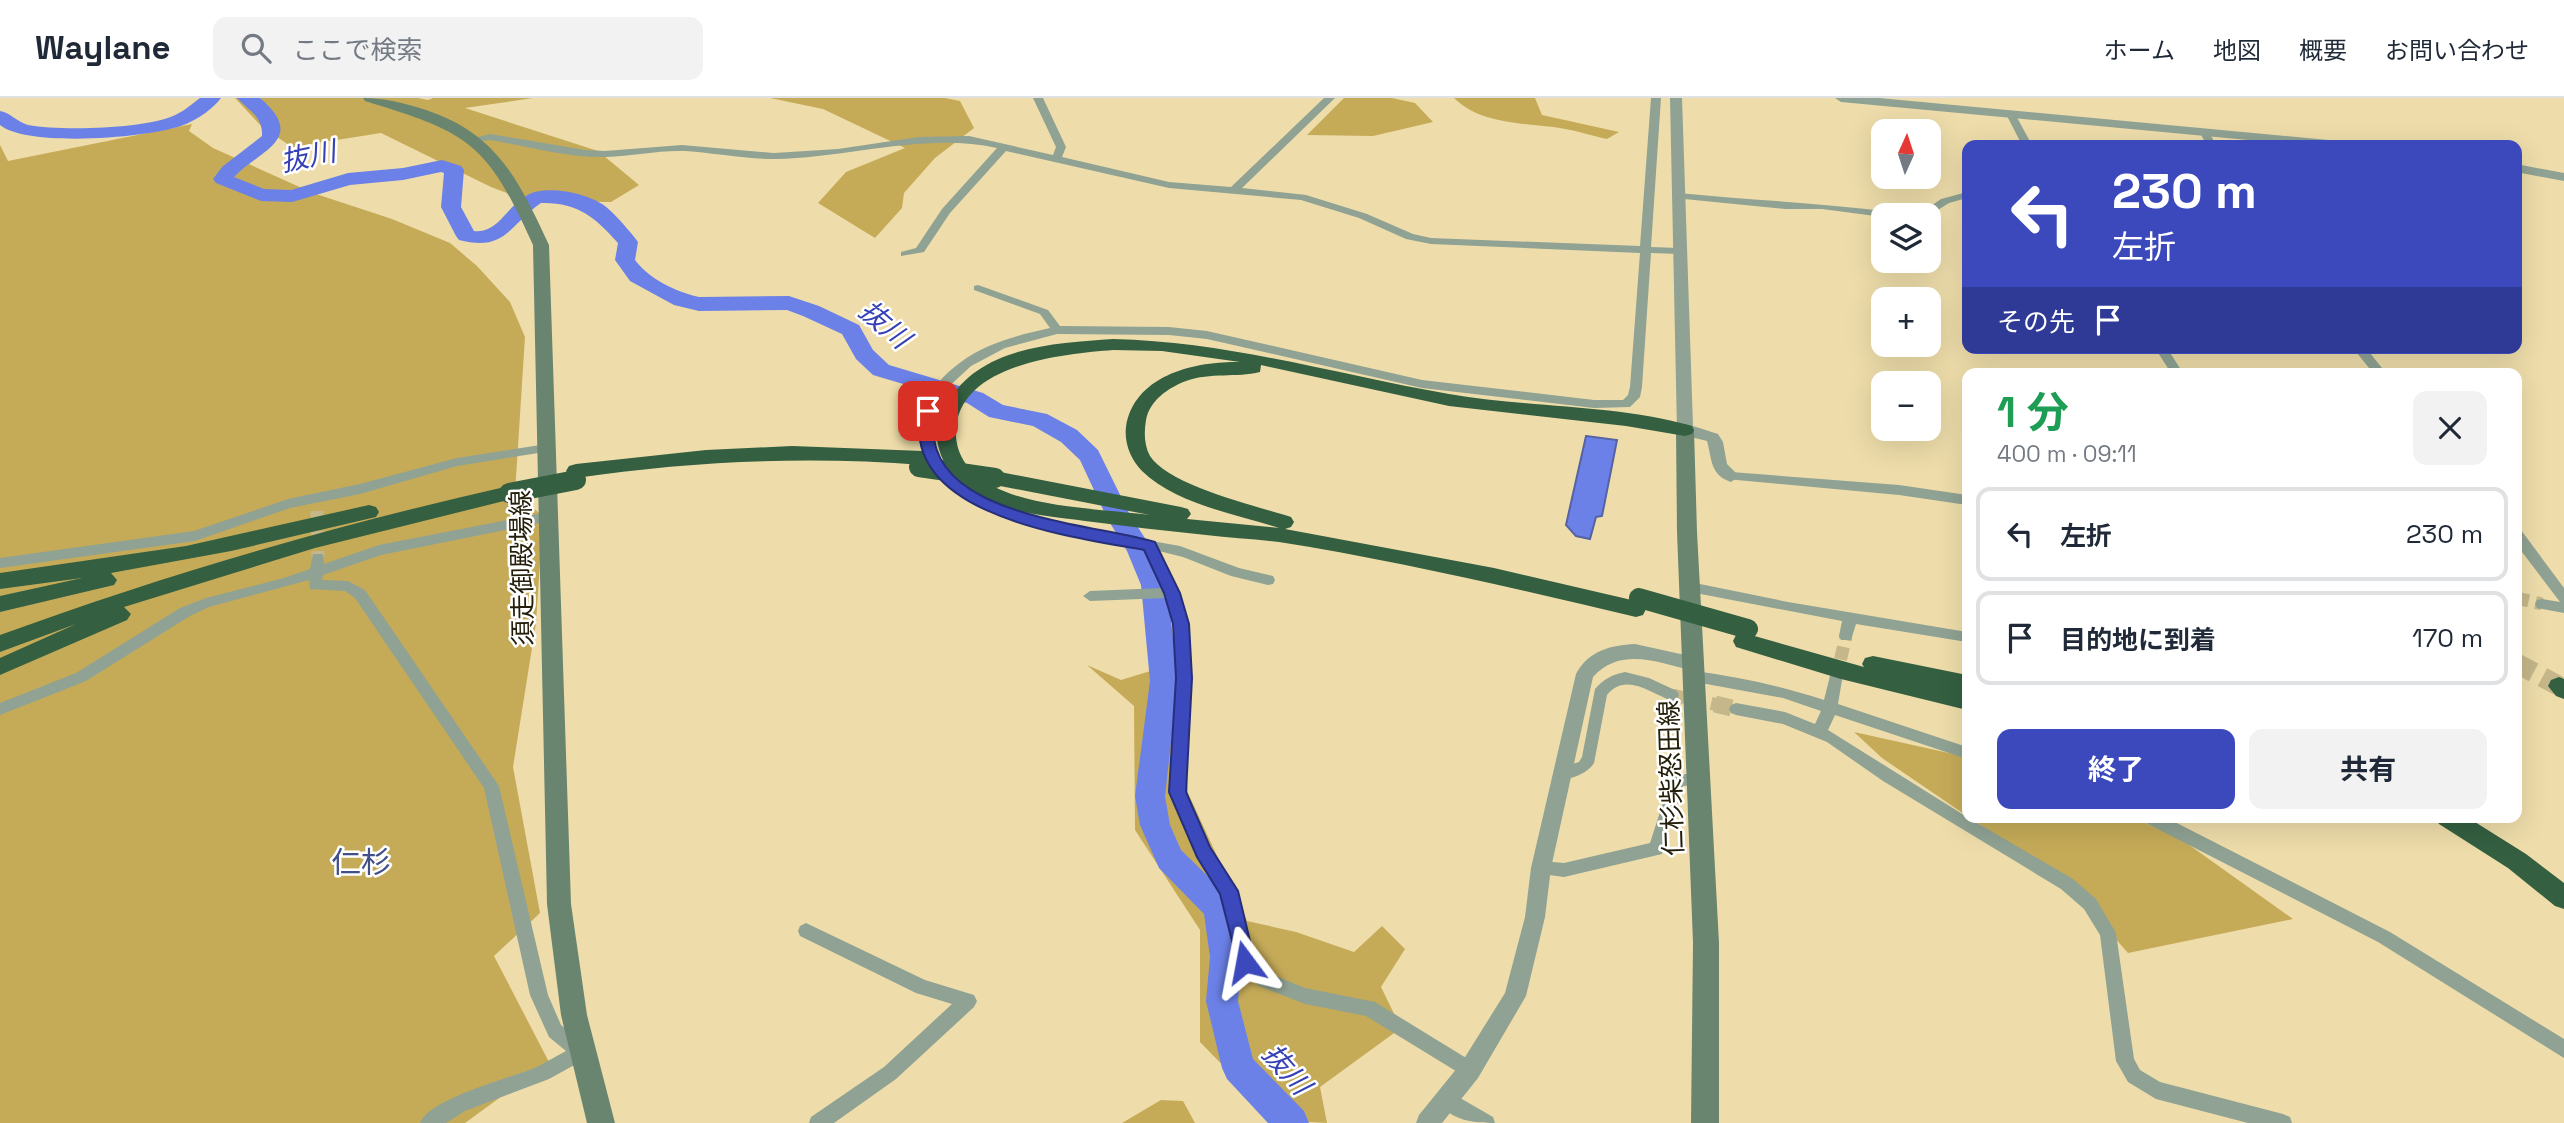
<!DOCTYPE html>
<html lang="ja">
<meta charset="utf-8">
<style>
:root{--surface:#fff;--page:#f2f2f3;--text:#1f2937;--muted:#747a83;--line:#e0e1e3;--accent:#3b49bc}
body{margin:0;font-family:"Space Grotesk","Noto Sans JP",sans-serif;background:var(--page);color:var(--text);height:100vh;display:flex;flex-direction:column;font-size:26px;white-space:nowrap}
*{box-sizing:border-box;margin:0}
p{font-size:23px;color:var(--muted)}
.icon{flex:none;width:38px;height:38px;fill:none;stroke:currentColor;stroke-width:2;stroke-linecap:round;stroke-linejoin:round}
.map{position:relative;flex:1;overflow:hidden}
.side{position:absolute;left:1962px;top:270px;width:560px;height:455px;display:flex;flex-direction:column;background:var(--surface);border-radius:14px;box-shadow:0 7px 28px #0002}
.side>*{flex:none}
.top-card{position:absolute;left:1962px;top:42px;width:560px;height:214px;border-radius:14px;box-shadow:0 7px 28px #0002;background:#3b49bc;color:#fff;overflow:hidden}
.needle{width:46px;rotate:3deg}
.buttons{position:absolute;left:1871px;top:21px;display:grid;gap:14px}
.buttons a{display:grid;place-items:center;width:70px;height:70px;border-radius:14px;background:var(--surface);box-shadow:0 7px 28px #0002;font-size:35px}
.pin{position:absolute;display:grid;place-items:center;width:60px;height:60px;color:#fff;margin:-30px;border-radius:14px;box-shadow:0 4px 10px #0006}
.me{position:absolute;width:77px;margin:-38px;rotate:347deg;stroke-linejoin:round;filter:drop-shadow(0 0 5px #0008)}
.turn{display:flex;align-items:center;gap:24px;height:147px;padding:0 35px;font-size:32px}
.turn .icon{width:91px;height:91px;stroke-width:2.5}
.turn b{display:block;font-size:49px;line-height:60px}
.then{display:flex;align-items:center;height:66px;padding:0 35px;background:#0003;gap:14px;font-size:26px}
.round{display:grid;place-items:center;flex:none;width:74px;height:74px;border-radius:14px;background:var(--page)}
.summary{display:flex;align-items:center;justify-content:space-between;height:119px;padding:0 35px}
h1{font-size:42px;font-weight:700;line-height:52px;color:#1e9e55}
.button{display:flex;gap:14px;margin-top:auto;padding:14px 35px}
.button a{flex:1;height:80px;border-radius:14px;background:var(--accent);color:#fff;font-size:28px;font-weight:700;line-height:80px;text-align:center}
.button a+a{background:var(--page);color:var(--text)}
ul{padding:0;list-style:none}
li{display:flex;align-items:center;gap:21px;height:94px;margin:0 14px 10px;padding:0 21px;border:4px solid var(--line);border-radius:14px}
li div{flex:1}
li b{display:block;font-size:26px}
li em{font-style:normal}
header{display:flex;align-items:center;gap:42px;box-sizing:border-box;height:98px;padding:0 35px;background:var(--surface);border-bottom:2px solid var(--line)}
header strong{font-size:33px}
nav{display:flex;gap:38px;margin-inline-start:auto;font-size:24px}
.search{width:490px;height:63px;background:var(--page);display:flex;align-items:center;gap:18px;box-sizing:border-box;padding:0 24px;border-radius:14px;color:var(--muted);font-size:26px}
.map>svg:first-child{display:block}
.green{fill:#c5ab58}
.water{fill:#6b81e7;stroke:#5563a4;stroke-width:2}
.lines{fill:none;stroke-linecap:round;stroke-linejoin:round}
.river{fill:#6b81e7;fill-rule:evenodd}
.minor-tunnel-far1{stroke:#c5b78a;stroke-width:13;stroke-dasharray:13 7;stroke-linecap:butt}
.minor-tunnel{stroke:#c5b78a;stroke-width:17;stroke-dasharray:17 8;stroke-linecap:butt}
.motorway-tunnel{stroke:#c5b78a;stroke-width:20;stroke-dasharray:20 10;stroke-linecap:butt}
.minor{fill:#8fa293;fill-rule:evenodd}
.tertiary{fill:#8fa293;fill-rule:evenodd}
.secondary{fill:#698570;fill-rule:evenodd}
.motorway{fill:#345f41;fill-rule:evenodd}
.motorway-bridge{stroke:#345f41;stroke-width:20}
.route{fill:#3b49bc;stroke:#262f7a;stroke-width:2}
.labels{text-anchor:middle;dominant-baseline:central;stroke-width:5;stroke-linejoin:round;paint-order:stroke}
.street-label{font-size:26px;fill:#231d09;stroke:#fefffe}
.water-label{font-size:28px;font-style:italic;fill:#3540b7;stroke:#fefffe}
.quarter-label{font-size:30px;fill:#414f8b;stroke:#fefffe}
</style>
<header>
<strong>Waylane</strong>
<div class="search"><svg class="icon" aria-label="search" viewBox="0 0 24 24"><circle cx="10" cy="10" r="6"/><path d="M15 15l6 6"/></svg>ここで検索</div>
<nav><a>ホーム</a><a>地図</a><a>概要</a><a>お問い合わせ</a></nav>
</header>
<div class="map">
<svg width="2564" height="1025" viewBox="0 0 2564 1025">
<rect width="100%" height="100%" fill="#eda"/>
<path class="green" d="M235,0H418L428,2L433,0H533L465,10L598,53L639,87L611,104L528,103L491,89L381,35L292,49L262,29Z
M770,0H945L960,3L974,30L935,60L904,95L902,110L875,140L818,105L846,74L905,50L823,11Z
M1344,0H1392L1415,5L1433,24L1373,38L1307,37Z
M1454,0H1535L1542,17L1619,34L1607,41C1589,37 1571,31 1553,29C1519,25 1479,25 1454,0Z
M192,26L189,33L213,50L313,95L392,121L450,145L477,168L510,204L525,239L515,395L543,418L536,525L513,669L540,815L494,858L549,964L465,1025H0V47L8,63Z
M1087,567L1121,582L1170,567L1183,603L1188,695L1247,823L1296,834L1354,854L1382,828L1405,851L1381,889L1401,930L1320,989L1327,1025L1276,1022L1200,944V832L1135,732L1134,608Z
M1854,634L1967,659V718L1882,660Z
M1969,719H2131L2178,739L2293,821L2128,855L2067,786Z
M1161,1002L1183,1003L1195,1025H1122Z"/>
<path class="water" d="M1586,338L1617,342L1602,418L1596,419L1590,441L1576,438L1566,427Z"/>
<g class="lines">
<path class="river" d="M200,0H221C214,10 198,21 186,26C153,40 28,50 0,27V13C11,15 17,24 28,27C61,33 143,31 173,18C183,14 192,6 200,0Z
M237,0H260C308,41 260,52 234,79L264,91L291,92L348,75L403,70L442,62L461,68L464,72L461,109L474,133C498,136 507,108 526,98C545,86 587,95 605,108C616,117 626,129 635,140L638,144L635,162C649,181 676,194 699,199L789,198L819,208L859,227L873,252L889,267L983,295L1003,307L1047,316L1077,332L1098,352L1130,417L1152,451L1167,487L1178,583L1165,698L1170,727L1181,752L1230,800L1235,810L1242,859L1238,903L1253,961L1304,1013L1309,1025H1268L1227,981L1222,970L1206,903L1210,859L1204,816L1159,770L1140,727L1135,698L1150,583L1141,487L1127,453L1107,420L1080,362L1061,344L1033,328L989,319L967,305L873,277L856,261L842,236L803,218L787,212L699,213L674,207L630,183L615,162L618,145C595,119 577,104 541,105C509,127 506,154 459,142L456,138L441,109L444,75L441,74L403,82L350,87L292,104L261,103L216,85L213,81L222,69L262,38C263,18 249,13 237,0Z"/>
<path class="minor-tunnel-far1" d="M317,413L318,459
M2516,500L2542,506
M1836,581L1846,538
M1672,597L1723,608"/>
<path class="minor-tunnel" d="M1715,606L1736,611"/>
<path class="motorway-tunnel" d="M2516,565L2559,588"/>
<path class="minor" d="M1033,0H1043L1066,49L1062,59L1169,84L1231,89L1324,0H1335L1242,90L1306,97L1367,116L1413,136L1431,140L1640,148L1651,0H1661L1651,149L1679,150L1684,153L1679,156L1651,155L1642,289L1640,299L1630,309L1594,310L1422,290L1207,241L1169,237L1057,236L1005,250L971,268L944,293L936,308L931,329L933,343L938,357L961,384L987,401L1078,430L1180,448L1239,470L1273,478L1275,482L1273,486L1268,487L1231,478L1183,459L1159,453L1179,495L1188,526L1191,580L1185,694L1209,750L1237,793L1253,860L1271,876L1305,890L1375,904L1476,966L1479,972L1476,978L1470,981L1464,978L1366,918L1305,906L1259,888L1239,870L1221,795L1197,759L1169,694L1177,580L1174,526L1167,500L1090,503L1083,498L1090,493L1163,490L1145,451C1124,448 1102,445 1082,440C1068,437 1055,431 1041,427C1016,420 990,415 967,401C907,365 905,304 961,264C986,245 1019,237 1050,230L1040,216L974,192V188L978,187L1048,212L1060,228L1169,229L1207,233L1422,282L1594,302H1623L1628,297L1630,289L1640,155L1431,146L1406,141L1359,120L1301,102L1169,90L1006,53L950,115L924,154L901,158V154L916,150L942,111L997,50C924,34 850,60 775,61C745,61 715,55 685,53C659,52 632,58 606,59C568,60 527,48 490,42L475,44L470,41L490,36L585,52L605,53L682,47L774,55L838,51L919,39L969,38L1053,57L1056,49Z
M2008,14H2014L2032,47H2022L2006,16Z
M2202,32H2208L2216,47H2206L2200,34Z
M1967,94V100L1949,105L1928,118L1918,117L1941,101Z
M1678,95C1749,102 1821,105 1892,114L1897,117H1883V119L1822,111H1785L1674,100L1673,98Z
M2155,250H2167L2183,275H2171Z
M2353,250H2366L2386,275H2373Z
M547,346L551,347L553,350L551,353L457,368L360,396L290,410L195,443L0,470V460L194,433L288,401L360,386L457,360Z
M1731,374L1899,387L1967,397V407L1899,397L1726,381L1725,378Z
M549,414L556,419L554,422L381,457L323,477L322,482L348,483L365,492L499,688L548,897L561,927L587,948L590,954L587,960L549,981L465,1013L446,1025H420C430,1000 511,980 537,969C547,964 556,958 566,953L549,939L530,897L484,690L355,500L345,493L310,491L309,482L209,509L190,518L86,583L0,617V605L76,575L180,510L206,500L284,480L310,471L313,456H323L324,466L379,447Z
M2516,430L2521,432L2564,490V515L2537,510L2535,506L2537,502L2542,501L2560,504L2516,446Z
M1690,484L1788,504L1967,534V544L1856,526L1851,542H1841L1839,538L1842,523L1685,493L1683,489Z
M1695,573C1740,579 1781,588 1824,602L1830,578H1840L1842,582L1838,606L1967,649V661L1835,617L1828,632L1967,719L2073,781L2096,801L2116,835L2134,961L2140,972L2160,984L2283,1016L2290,1019L2292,1025H2248L2156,1001L2128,984L2116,963L2100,837L2084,811L2061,791L1883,683L1827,644L1783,626L1736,617L1731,615L1729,611L1731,607L1736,605L1785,614L1815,626L1821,613L1783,600L1690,583L1688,579L1690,575Z
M1625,574L1649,580L1677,593L1679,597L1677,601L1672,603C1650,595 1626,574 1607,597L1594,665C1588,675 1570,683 1559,680L1556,675L1559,670L1579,664L1582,659L1595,591C1604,581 1611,577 1625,574Z
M1700,675L1705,676L1708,681L1705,686L1683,688L1662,756L1564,779L1535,775L1533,770L1535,765L1541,763L1564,765L1650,745L1672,677Z
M2142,719H2165L2390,834L2564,941V960L2378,844L2144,724Z
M806,825L925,882L974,897L977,903L974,909L896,981L834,1025H809L811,1019L884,969L952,906L916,895L800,838L798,833L800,828Z
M1448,993L1493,1019L1495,1025C1476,1025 1448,1023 1439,1002L1442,996Z"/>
<path class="tertiary" d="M1670,0H1682L1693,328L1718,336L1723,344L1727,366L1739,378L1731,384C1710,377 1712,361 1707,343L1679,336L1677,332Z
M1835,0H1879L2339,43L2345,47H2302L1841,4Z
M2516,66L2564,75V83L2516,74Z
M1635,546L1694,559L1700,561L1703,566L1700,571L1694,573C1659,565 1621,548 1593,579L1551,770L1545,819L1526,898L1478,980L1442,1025H1416L1419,1017L1462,964L1505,895L1525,819L1531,770L1576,576C1588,553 1611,547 1635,546Z"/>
<path class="secondary" d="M363,0C386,0 404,5 426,12C498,36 519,83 549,147L571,806L587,917L615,1025H587L561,917L547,806L533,147C487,45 470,35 365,3Z
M1685,326L1692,328L1694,332L1697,434L1719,845V1025H1691L1693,845L1677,434L1676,332L1678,328Z"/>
<path class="motorway" d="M1113,241C1231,244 1334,276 1449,296C1529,310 1613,306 1692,328L1694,332L1692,336L1685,338L1626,328L1449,308L1261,267L1260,274C1236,280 1211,274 1186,283C1168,290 1150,302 1146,322C1144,334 1144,347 1150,358C1169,388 1257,408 1291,419L1294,424L1291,429L1285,431L1494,470L1636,503L1643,505L1646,511L1643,517L1636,519C1518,491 1399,463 1279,444C1255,441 1230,440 1206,437C1166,433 1126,428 1085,423C1049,418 1011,416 978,397C957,386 939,365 937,340C937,327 942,316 948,305C979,248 1057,245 1113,241ZM1113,252L1162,253L1240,264C1195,263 1134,277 1126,329C1124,345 1131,362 1142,373C1176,406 1235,416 1279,430L1187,421L1191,416L1188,411L1181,409L995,373L988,375L985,380L988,385L995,387L1150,417C1103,411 1033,410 993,388C973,378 958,362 956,339C952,266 1063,256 1113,252Z
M792,348L923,353L930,355L933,360L930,365L923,367C806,358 692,363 576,380L569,378L566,373L569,368L576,366L706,352Z
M509,388L516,390L519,395L516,400L315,450L124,509L131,516L127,522L0,577V560L76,526L0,554V537C167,476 336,427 509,388Z
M369,407L376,409L379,414L376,419L231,453L111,475L117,482L114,487L0,514V498L82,480L0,491V475L186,448Z
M1744,535L1864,569L1862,566L1865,560L1873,558L1967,577V612L1841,581L1736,549L1733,543L1736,537Z
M2559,579L2564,581V601L2556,598L2548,588L2551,582Z
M2435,719H2467L2526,756L2564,785V811L2555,808L2508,770L2439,726Z"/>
<path class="motorway-bridge" d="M919,369L995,380
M509,395L576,382
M1639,500L1748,531"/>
</g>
<path class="route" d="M928,308L935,313C913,419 1089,424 1155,444L1180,495L1189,526L1192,580L1186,694L1210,749L1238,793L1255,864L1252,870L1245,873L1239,870L1220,796L1197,759L1169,694L1176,580L1173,526L1164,495L1144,452C1073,439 899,418 921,313Z"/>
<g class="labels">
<g class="street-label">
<text transform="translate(522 470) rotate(-91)">須走御殿場線</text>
<text transform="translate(1671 680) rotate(-92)">仁杉柴怒田線</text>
</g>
<g class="water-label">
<text transform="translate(308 58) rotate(-12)">抜川</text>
<text transform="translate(885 226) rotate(41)">抜川</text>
<text transform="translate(1287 971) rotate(49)">抜川</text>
</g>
<g class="quarter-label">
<text x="361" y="764">仁杉</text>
</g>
</g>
</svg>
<div class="buttons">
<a><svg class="needle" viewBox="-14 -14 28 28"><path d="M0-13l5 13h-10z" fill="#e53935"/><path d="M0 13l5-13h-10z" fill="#747a83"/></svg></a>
<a><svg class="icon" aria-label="layers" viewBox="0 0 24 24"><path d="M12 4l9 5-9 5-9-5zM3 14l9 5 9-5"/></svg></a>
<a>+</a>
<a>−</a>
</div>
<div class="pin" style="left:928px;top:313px;background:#d93025"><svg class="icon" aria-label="arrive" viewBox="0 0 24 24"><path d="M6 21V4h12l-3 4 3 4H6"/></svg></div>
<svg class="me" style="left:1245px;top:864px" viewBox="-20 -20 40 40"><path d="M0-17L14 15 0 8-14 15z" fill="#3b49bc" stroke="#fff" stroke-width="4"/></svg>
<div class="top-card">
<div class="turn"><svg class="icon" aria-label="left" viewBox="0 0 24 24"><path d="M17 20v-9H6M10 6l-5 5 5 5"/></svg><div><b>230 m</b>左折</div></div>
<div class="then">その先<svg class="icon" aria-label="arrive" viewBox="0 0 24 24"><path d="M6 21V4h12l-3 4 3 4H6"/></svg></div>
</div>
<section class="side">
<div class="summary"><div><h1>1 分</h1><p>400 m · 09:11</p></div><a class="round"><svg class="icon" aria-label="close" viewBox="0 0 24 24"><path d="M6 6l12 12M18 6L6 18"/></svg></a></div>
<ul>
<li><svg class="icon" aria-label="left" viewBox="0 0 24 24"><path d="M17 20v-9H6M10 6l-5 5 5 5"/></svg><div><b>左折</b></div><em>230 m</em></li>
<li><svg class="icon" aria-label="arrive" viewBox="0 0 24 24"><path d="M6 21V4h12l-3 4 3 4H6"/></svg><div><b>目的地に到着</b></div><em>170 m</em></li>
</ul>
<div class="button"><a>終了</a><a>共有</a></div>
</section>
</div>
